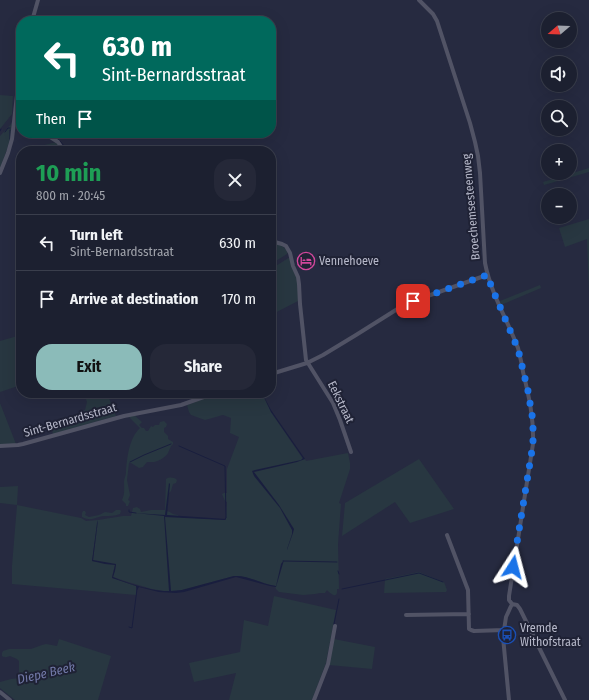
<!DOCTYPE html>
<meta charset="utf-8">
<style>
:root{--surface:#1c2030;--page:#252838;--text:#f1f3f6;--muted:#a0a3ab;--line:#3a3e4c;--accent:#8bbbb9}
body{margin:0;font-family:"Fira Sans Condensed",sans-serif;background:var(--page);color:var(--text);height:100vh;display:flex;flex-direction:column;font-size:15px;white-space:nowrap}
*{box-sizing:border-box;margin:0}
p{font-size:13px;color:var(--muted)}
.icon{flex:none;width:22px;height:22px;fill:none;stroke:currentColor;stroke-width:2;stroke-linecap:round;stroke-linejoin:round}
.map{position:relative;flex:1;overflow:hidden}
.drawer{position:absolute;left:16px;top:146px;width:260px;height:252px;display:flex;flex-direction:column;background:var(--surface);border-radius:16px;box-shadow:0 4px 16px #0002,0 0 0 1px var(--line)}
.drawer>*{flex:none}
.guide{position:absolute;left:16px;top:16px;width:260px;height:122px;border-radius:16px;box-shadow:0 4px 16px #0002,0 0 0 1px var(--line);background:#00695c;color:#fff;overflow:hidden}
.needle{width:26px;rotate:251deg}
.tools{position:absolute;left:541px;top:12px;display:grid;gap:8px}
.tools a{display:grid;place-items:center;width:36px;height:36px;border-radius:50%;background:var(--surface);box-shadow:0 4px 16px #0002,0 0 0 1px var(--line);font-size:20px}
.pin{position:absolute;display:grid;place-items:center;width:34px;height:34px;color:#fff;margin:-17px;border-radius:8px;box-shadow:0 2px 6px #0006}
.me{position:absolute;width:44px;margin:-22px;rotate:9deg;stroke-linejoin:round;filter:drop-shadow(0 0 3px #0008)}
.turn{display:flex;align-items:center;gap:14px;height:84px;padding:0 20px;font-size:18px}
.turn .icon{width:52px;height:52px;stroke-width:2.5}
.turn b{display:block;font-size:28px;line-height:34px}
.then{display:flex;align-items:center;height:38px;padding:0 20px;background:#0003;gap:8px;font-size:15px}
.round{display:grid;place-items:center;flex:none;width:42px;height:42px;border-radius:16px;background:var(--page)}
.head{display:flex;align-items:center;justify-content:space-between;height:68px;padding:0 20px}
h1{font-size:24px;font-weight:700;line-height:30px;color:#1e9e55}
.cta{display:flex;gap:8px;margin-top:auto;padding:8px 20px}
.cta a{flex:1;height:46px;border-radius:16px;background:var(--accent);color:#111;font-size:16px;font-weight:700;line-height:46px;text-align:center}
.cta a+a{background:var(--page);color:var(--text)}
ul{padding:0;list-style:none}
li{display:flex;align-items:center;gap:12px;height:56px;padding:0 20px;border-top:1px solid var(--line)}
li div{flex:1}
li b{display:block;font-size:15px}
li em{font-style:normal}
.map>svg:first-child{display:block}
.green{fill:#283741}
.water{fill:#191e3e}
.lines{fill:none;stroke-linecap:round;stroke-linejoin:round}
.stream{stroke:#191e3e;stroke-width:1}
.minor{stroke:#515365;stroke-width:4}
.route{stroke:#1a73e8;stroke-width:7;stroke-dasharray:0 12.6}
.labels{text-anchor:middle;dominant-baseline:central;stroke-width:4;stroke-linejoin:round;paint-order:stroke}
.street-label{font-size:12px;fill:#b7b9ca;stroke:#1f2235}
.poi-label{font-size:12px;fill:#b7b9ca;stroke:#1f2235;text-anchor:start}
.water-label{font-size:13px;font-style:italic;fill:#7279a8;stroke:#1f2235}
</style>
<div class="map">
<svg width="589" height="700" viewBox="0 0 589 700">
<rect width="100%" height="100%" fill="#262a40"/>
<path class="green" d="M0,95L13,96L12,114L0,129Z
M12,123L10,141L0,169V136Z
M57,142L63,151H44V145Z
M589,168V172L544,185L543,182Z
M589,219V292L587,239L565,247L559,228Z
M271,242L281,245L288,251L287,254L271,264Z
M290,257L298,281V301L271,315V269Z
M540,285L541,288L501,305L500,301Z
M21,335V385L0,392V341Z
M84,393H107L116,416L53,434L50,422C62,419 74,417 85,410L87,402Z
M219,393H262L271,412L303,459H305L306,461L348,453L350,463V469L339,503L341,504L338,544L339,589H337C338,600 331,594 327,590L325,593H320L315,594L303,595L279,592L276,589L275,586C261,583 248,576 234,576L182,590L173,592L164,591L152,589L128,582L113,577L116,565H115L112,577L113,578L136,586V595L12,584V566L17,505L0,503V487L18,486L17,505L81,518L86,521L98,520L92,561L98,562L93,560L98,520L123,516H131L133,508L137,507L140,509L141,512L151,510H165L166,479C169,477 174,477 177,480L176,483L173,484L171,491L169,493L167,511C171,512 173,515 178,515L179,517L226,520L227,502L225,501L222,494L224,493H227V469L239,437L230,433L231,418L223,415L205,420L191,415L189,412L187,405Z
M0,403L16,444L0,445Z
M134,415L142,422L139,425L142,428H144L146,431H148L151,426L153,427L155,425H159L160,422L164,421L167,424L166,427L164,428V432L168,436V439L173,442V444C170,447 170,449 168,453C166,457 159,461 154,462C152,462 150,462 147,462L143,467L139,468L131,463H129L127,480L130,495L128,500L130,501L128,506H126V504L122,500C125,494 124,488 124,482C124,478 126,476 126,472C127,458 129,438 140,428L128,416Z
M419,459L454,509L410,523L395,502L342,536L345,503Z
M116,510H120L121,511L120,514C114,516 110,516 104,516C95,517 92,522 82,517V513L83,511H85L86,513L85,515L89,517L99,515L105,512L112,513Z
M419,572L444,582L447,590L446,592L384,593L385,579Z
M274,596L336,610L326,663L312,700H229L236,673L194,682L189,663L240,652L244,620L268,626Z
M59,639L111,656L98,700H15L0,688V682L11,679L20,678L22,679H23L22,676L19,674V661L17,659L10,656C7,657 5,658 2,656V653L3,651L9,649H31L42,645L46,644L57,646Z
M334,639L375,647L372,669L329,665Z"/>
<path class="water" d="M262,393L271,410L305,459L297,462L254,472L279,505L294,529L293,533L287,550V549L292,534V530L280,508L254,476L252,471L255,470L301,460L303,458L271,412Z
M169,483L170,484L167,515L226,519L225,520L165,517L171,591L182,590L234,576C248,575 261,584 276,586L281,564L284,560L276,587L270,586L236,577L184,592L176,593L159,592L139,587L137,590L136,586L112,578L115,565L105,564L92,561L97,523L98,520L93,560L116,564L115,571L113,577C126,583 155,592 169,591L164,516L135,513L165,515Z"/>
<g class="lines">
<path class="stream" d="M19,122L21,120
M0,131L1,129
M5,132L8,128H10
M49,133C57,137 63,143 67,151
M10,140V130
M179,446L225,466L226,518L225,519
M130,462L144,455L171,444
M129,510V512L136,513
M283,561L337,562
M338,571L339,574
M342,589L419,573L443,582
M334,624L339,599
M129,627L132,628L137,589"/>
<path class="minor" d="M419,0L433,14L437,21L470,123L475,142L478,156L480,173L485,263C491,294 507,319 518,348C520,356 522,364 523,372C529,396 534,419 533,444L509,596V600L512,604
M32,21L38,0
M15,114L21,118
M44,133L58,142L64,151
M0,173L8,153L12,139L21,60
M271,241L282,244L286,246L290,253L293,266L298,277L299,284L300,304L306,360L333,403L340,420L351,452
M271,374L307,363L323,355L356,335L399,308L405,304L487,275
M0,446L18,445L23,444L124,416L181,405L215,393
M447,535L468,590L469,629L471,630L474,631L504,630
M512,604L517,605L520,609L565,700
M406,615L469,614
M0,692L10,700
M314,700L328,664L335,626
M509,700L503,637L506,617L512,604"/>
</g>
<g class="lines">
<path class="route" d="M413,301L487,275L492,288L518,349L528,391L533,421V444L513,567"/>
</g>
<defs>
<symbol id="hotel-ring" viewBox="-11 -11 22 22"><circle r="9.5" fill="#1f2235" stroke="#d1479c" stroke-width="1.5"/><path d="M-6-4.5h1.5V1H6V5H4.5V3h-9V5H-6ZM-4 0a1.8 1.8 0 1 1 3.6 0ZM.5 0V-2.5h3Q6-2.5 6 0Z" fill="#d1479c"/></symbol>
<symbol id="bus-ring" viewBox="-11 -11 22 22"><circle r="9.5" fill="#1f2235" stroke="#1a4fb4" stroke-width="1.5"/><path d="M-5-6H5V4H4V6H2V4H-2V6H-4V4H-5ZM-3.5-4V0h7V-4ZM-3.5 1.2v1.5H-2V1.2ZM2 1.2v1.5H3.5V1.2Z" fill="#1a4fb4"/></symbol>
</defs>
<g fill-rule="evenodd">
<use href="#hotel-ring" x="296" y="251" width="20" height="20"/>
<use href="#bus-ring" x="497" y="625" width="20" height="20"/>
</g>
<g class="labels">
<g class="street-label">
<text transform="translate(471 207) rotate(-95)">Broechemsesteenweg</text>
<text transform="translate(341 402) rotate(64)">Eekstraat</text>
<text transform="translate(70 420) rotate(-16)">Sint-Bernardsstraat</text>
</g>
<g class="poi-label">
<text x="319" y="261">Vennehoeve</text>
<text x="520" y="628">Vremde<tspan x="520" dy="14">Withofstraat</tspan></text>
</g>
<g class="water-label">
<text transform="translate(46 673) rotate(-13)">Diepe Beek</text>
</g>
</g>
</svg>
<div class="tools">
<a><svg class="needle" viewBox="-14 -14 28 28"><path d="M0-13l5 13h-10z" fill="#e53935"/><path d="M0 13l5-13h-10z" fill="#a0a3ab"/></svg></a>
<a><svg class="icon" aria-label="sound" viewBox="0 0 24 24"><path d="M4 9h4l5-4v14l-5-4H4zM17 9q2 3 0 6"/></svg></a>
<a><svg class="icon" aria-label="search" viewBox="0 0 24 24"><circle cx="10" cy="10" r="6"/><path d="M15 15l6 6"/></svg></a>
<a>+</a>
<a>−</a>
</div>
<div class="pin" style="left:413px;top:301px;background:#d93025"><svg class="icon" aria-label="arrive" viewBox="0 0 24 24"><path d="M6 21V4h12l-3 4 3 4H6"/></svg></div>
<svg class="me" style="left:513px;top:567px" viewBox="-20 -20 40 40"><path d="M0-17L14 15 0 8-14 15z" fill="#1a73e8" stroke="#fff" stroke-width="4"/></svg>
<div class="guide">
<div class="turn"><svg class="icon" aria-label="left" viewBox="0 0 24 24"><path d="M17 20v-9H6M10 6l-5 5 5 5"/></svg><div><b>630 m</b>Sint-Bernardsstraat</div></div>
<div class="then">Then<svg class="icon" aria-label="arrive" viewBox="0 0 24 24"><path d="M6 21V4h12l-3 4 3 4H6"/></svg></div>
</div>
<section class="drawer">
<div class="head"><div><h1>10 min</h1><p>800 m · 20:45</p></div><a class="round"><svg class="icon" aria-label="close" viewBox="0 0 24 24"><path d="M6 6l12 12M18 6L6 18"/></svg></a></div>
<ul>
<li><svg class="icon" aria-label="left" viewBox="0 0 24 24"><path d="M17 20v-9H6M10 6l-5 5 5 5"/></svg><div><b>Turn left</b><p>Sint-Bernardsstraat</p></div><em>630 m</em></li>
<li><svg class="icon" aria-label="arrive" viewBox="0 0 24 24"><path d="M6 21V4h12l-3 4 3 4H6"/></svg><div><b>Arrive at destination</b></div><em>170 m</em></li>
</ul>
<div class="cta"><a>Exit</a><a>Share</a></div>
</section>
</div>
